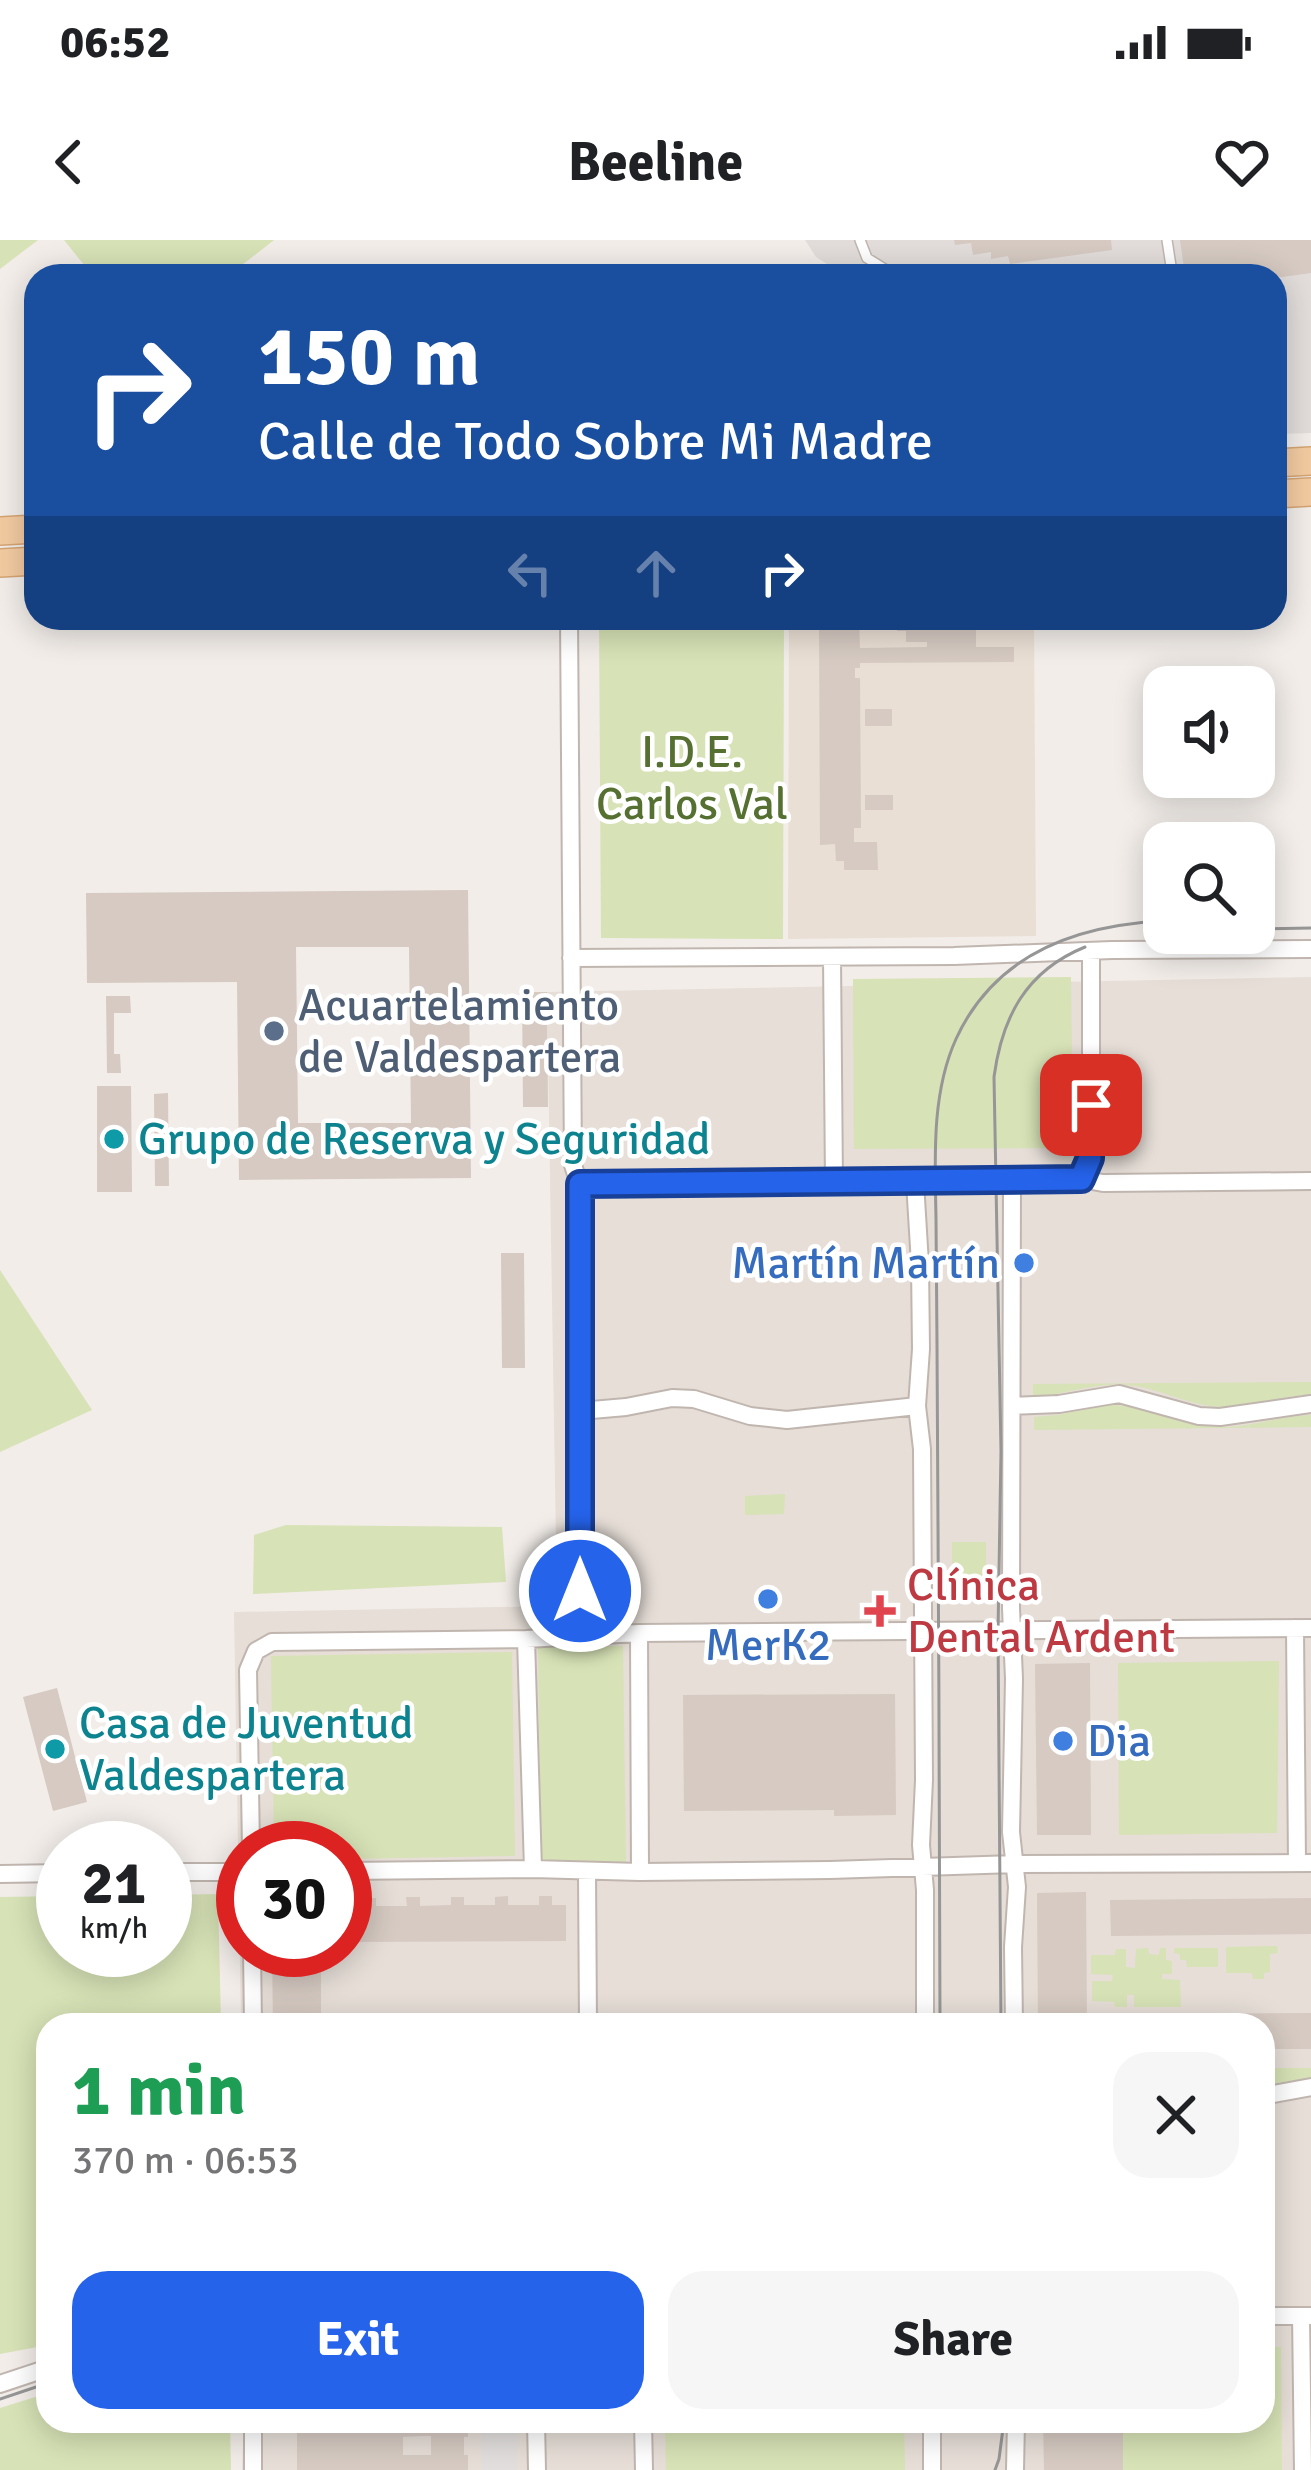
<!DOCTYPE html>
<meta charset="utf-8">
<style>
:root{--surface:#fff;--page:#f6f6f6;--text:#202124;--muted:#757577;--accent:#2563eb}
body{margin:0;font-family:Signika,sans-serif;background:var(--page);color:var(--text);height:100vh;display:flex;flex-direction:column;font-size:45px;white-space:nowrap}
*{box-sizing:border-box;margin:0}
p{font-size:39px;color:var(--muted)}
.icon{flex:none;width:66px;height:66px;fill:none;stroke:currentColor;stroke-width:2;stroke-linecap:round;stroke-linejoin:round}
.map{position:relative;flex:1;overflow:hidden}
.panel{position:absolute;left:36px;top:1773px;width:1239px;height:420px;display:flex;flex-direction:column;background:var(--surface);border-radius:36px;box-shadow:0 6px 30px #0003}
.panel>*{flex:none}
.banner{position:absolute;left:24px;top:24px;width:1263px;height:366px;border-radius:36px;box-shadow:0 6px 30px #0003;background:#1a4fa0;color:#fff;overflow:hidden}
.controls{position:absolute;left:1143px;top:426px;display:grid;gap:24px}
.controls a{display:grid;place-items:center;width:132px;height:132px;border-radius:24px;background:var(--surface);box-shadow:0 6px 30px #0003;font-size:60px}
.speed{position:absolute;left:36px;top:1581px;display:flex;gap:24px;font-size:60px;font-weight:700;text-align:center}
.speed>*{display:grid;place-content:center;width:156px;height:156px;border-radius:50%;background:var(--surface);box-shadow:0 6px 30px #0003;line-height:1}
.speed small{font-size:30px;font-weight:400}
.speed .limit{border:18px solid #d22;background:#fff;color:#111}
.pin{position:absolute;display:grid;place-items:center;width:102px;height:102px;color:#fff;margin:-51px;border-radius:24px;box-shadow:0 6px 18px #0006}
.me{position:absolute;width:132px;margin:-66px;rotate:0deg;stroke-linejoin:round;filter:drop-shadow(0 0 9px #0008)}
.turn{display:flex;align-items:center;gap:42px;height:252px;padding:0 36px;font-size:54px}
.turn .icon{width:156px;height:156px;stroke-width:2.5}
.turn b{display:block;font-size:84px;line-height:102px}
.lanes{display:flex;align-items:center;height:114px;padding:0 36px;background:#0003;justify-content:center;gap:60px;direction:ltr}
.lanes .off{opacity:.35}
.round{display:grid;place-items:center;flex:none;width:126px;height:126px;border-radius:36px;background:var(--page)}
.headline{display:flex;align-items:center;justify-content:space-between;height:204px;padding:0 36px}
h1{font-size:72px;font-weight:700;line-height:90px;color:#1e9e55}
.button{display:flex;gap:24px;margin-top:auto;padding:24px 36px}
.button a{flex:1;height:138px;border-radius:36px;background:var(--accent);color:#fff;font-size:48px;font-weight:700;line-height:138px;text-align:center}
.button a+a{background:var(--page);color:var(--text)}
.status{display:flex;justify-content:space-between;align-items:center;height:84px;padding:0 60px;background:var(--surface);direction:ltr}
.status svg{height:33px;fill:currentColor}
header{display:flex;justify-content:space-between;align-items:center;height:156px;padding:0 36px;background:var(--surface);font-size:54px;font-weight:700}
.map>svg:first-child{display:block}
.residential{fill:#e6ded7;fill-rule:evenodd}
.industrial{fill:#e2ddda}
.education{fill:#eadfd4}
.green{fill:#d7e2b6}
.parking{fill:#e1dedd}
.building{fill:#d6cac2;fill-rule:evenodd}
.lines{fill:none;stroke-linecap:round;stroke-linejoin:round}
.lane-casing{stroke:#c0b6af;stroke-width:12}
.street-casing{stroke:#c0b6af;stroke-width:20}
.primary-casing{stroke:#d6a473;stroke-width:30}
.lane{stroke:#fff;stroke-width:9}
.street{stroke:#fff;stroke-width:16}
.primary{stroke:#f3cba1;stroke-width:27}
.tram{stroke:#969696;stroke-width:3}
.route-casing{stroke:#184099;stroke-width:30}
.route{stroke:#2563eb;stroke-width:21}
.service-dot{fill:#5c6f8a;stroke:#fff;stroke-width:4.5}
.culture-dot{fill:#0f9aa8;stroke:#fff;stroke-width:4.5}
.shop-dot{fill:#3f7fe0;stroke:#fff;stroke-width:4.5}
.health-dot{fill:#e0444e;stroke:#fff;stroke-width:4.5}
.labels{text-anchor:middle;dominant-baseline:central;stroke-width:9;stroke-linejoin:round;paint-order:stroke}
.park-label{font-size:45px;fill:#567032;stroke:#fff}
.service-label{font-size:45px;fill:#4e5e75;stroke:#fff;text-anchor:start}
.culture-label{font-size:45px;fill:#0d838f;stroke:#fff;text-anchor:start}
.shop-label{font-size:45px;fill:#366cbe;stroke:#fff;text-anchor:end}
.health-label{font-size:45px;fill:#be3a42;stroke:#fff;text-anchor:start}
</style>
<div class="status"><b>06:52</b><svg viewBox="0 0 49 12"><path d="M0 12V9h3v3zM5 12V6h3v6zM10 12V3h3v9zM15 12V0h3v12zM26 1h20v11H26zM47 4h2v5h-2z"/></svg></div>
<header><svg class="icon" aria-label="back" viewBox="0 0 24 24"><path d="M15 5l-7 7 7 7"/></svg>Beeline<svg class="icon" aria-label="heart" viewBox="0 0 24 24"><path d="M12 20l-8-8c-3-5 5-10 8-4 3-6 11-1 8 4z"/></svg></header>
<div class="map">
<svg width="1311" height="2230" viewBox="0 0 1311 2230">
<rect width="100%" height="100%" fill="#f2ede9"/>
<path class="residential" d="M1311,737V2230H242L244,2181H1263V1785H241L234,1372L557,1366L547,752ZM243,1608H345V1710H243Z"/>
<path class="industrial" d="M805,0H1311V193L1275,194V36H846L816,17Z"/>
<path class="education" d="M789,378H1034L1036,696L788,699Z"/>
<path class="green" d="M0,0H38L0,29Z
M64,0H274L228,36H93Z
M599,378H784L783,699L601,698Z
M1071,737L1073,908L854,909L853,739Z
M0,1030L92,1170L0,1212Z
M1311,1142V1155C1282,1155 1256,1166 1227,1167C1191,1168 1162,1148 1127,1145C1095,1142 1065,1155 1033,1157V1144Z
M1106,1165C1145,1164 1178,1185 1217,1187C1249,1188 1279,1176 1311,1175V1187L1034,1190V1177L1057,1175Z
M785,1254L784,1274L745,1275V1256Z
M286,1285L502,1287L506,1342L253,1354L254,1295Z
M952,1302H986V1340H952Z
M623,1406L626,1624L541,1625L538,1407Z
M512,1412L515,1616L345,1619V1608H274L271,1416Z
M1279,1421L1277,1593L1119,1595L1118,1423Z
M218,1654L221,1785H48V2105L0,2114V1657L63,1656V1710H165V1655Z
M1277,1706L1278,1713L1270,1714V1732L1264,1733V1739H1253L1252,1733H1226V1707Z
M1148,1708L1149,1714L1159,1715L1160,1708H1166V1720L1172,1721V1734H1162V1739L1180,1740L1181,1767H1134V1755H1127V1767H1115L1114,1762L1092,1761V1741H1112L1113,1735L1091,1734V1715H1115L1116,1709H1126V1727L1135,1728L1136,1709Z
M1174,1708H1218V1727H1187L1186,1720H1180V1714L1174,1713Z
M1271,1828H1311V1840L1263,1848V1840Z
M1263,2107H1281L1282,2230H1123V2181H1263Z
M48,2153V2181H230L231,2230H0V2168Z
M665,2181H904L905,2230H666Z"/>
<path class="parking" d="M481,2181H517V2230H482Z"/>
<path class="building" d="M954,0H1111L1112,10L1010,24L1008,16L991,19V12L973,15L971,3L955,5Z
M1180,0H1311V33L1275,38V36H1185Z
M819,378H859L860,408L927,407V402H906V391H897V378H976V407H1014V422L860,423V428H855V438H860L861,588H854V602H877L878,630H844V621H836L835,604L820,605Z
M865,469H892V486H865Z
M865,555H893V570H865Z
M468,650L471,938L239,940L237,742L87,743L86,653ZM296,707H409L411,883H298Z
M522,752H547L548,867H523Z
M106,756H130L131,773H114V814H120L121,833H107Z
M97,846H131L132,952H97Z
M168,853L169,946H155L154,854Z
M501,1013H524L525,1128H502Z
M1090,1423L1091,1595H1037L1035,1424Z
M57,1448L87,1562L53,1571L23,1457Z
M895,1454L896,1575L834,1576V1570L684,1571L683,1455Z
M1086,1652L1087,1785H1038L1037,1653Z
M508,1656V1665H539V1656H552V1665H566V1701L346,1702V1666H363V1658H376V1666H407L406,1657H420V1666L451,1665V1657H464V1665H495V1657Z
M1311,1658V1694L1111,1696L1110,1660Z
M272,1710H321V1785H273Z
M1311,1773V1809H1263V1785H1112L1111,1774Z
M567,1776V1785H346V1778Z
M297,2181H468V2197H464V2215H468V2230H297ZM425,2196H431V2215H403V2197Z
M1043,2181H1123V2230H1044Z"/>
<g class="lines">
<defs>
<path id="lane" d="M860,0L867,18L896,36
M1167,0L1171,26L1168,36"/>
<path id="street" d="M569,378L573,925L579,944L581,1396
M832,717L834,942
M571,718L954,716L1112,710L1311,709
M1081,939L1087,929L1091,904V711
M1012,941L1011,1368L1014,1439L1011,1592L1017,1647L1013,1707L1014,1785
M915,942L920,1024L921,1109L917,1166L922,1209L924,1540L921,1605L925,1650V1785
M579,944L1081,939L1103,943L1311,941
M1012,1166L1059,1164L1119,1154L1199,1176L1220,1177L1311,1164
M580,1171L626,1167L672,1158L694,1159L750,1176L787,1180L917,1166
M1295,1388L1297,1623
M639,1393L640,1632
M526,1399L533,1629
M251,1608L248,1430L256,1411L272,1402L526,1399L639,1393L1311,1388
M345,1631L533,1629L640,1632L830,1630L1015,1624L1311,1623
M165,1632H243
M587,1632L588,1785
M0,1634L63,1633
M252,1710L253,1785
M1263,1856L1311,1847
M1263,2076H1310
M1301,2076L1303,2230
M0,2144L48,2128
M253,2181V2230
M536,2181L537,2230
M643,2181L644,2230
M932,2181V2230
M1015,2230L1016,2181"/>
<path id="primary" d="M1275,223L1311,221
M1275,254L1311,252
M0,291L36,289
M0,323L36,321"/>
</defs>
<use href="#lane" class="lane-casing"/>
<use href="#street" class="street-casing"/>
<use href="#primary" class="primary-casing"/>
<use href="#lane" class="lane"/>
<use href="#street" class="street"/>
<use href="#primary" class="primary"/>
<path class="tram" d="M1254,689L1311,688
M940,1785C940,1558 938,1332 937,1105C937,1063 936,1020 936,978C935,920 931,854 956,799C995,714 1076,685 1164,681
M1001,1785L998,1392L1001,1211L994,837C1002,777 1026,731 1085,707
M0,2159L48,2143
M995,2230L999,2219L1004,2181"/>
</g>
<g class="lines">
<defs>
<path id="route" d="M580,1351V944L1081,939L1090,918L1091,865"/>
</defs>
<use href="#route" class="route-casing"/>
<use href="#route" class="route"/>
</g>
<circle class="service-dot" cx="274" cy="791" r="12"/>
<g class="culture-dot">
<circle cx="114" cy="899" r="12"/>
<circle cx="55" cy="1509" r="12"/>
</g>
<g class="shop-dot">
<circle cx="1024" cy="1023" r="12"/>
<circle cx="768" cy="1359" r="12"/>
<circle cx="1063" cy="1501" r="12"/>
</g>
<path class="health-dot" d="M874 1353h12v12h12v12h-12v12h-12v-12h-12v-12h12z"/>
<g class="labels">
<g class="park-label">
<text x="692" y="512">I.D.E.<tspan x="692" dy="52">Carlos Val</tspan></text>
</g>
<g class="service-label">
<text x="298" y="765">Acuartelamiento<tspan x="298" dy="52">de Valdespartera</tspan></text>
</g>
<g class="culture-label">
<text x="138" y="899">Grupo de Reserva y Seguridad</text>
<text x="79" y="1483">Casa de Juventud<tspan x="79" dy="52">Valdespartera</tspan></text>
</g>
<g class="shop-label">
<text x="1000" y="1023">Martín Martín</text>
<text x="768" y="1405" text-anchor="middle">MerK2</text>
<text x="1087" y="1501" text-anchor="start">Dia</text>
</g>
<g class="health-label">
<text x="907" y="1345">Clínica<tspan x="907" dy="52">Dental Ardent</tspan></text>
</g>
</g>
</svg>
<div class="controls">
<a><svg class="icon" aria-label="sound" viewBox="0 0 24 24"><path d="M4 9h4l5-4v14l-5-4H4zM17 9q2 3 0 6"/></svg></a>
<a><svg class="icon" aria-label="search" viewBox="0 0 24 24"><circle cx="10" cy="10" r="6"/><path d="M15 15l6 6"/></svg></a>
</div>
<div class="speed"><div>21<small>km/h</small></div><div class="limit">30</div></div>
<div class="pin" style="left:1091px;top:865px;background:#d93025"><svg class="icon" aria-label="arrive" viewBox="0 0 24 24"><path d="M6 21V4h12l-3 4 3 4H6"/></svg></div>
<svg class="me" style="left:580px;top:1351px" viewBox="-20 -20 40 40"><circle r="17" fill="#2563eb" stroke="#fff" stroke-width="3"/><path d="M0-11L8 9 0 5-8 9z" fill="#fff"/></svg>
<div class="banner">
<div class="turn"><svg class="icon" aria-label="right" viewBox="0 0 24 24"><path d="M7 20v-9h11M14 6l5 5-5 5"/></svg><div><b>150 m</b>Calle de Todo Sobre Mi Madre</div></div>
<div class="lanes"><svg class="icon off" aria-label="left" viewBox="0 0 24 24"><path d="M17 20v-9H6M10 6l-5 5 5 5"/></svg><svg class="icon off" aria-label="ahead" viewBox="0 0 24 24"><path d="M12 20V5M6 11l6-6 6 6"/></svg><svg class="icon" aria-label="right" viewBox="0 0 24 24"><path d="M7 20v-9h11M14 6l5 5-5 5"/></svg></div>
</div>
<section class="panel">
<div class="headline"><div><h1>1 min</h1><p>370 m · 06:53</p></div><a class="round"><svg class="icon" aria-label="close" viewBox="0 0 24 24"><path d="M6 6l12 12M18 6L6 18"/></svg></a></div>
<div class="button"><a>Exit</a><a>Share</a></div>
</section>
</div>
